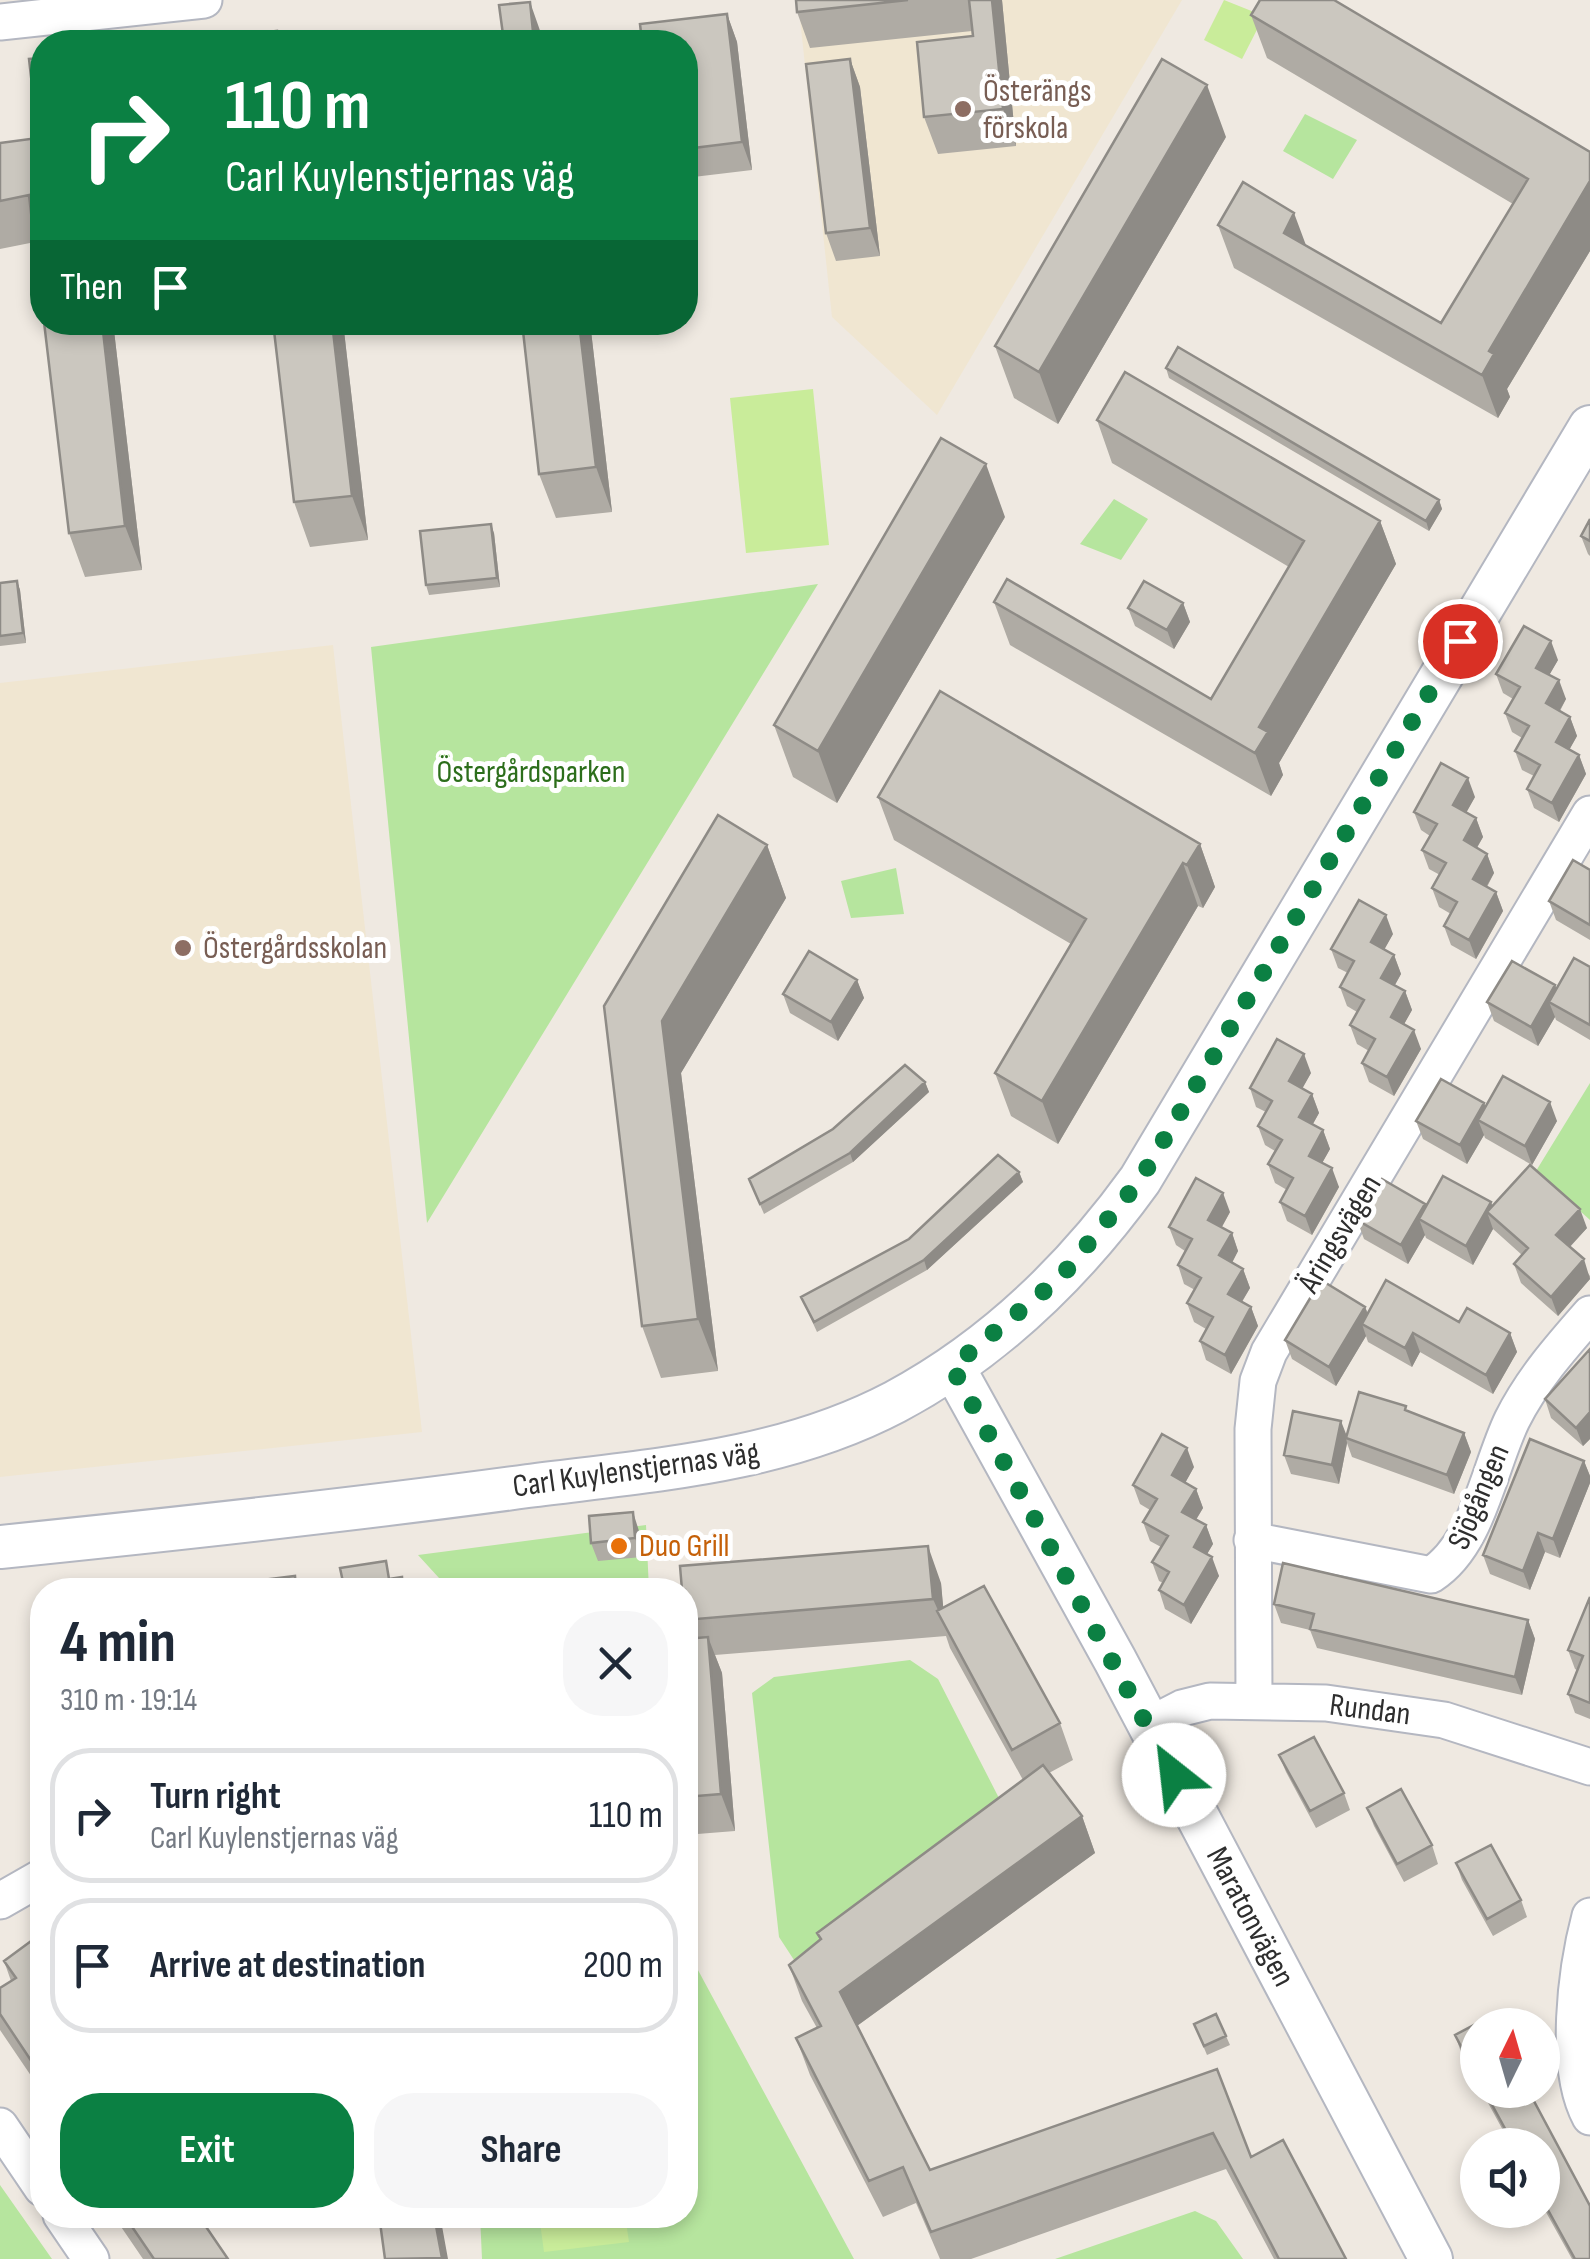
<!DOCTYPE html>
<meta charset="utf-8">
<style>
:root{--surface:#fff;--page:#f6f6f7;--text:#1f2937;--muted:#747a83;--line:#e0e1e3;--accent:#0b8043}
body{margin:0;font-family:"Sofia Sans Condensed",sans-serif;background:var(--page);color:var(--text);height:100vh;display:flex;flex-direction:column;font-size:38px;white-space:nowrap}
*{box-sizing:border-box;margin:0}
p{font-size:32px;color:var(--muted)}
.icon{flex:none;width:55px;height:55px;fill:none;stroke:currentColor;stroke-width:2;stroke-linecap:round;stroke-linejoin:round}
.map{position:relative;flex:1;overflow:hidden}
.drawer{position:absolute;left:30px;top:1578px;width:668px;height:650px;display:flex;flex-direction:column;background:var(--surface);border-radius:40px;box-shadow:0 5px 15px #0003}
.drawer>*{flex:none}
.hud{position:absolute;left:30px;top:30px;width:668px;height:305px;border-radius:40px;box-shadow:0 5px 15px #0003;background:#0b8043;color:#fff;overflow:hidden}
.needle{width:65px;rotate:5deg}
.tools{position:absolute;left:1460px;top:2008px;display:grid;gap:20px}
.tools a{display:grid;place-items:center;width:100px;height:100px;border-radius:50%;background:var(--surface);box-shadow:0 5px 15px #0003;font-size:50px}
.pin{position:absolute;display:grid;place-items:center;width:85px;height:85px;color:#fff;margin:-42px;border:5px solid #fff;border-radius:50%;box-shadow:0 2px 10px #0007}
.me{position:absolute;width:110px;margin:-55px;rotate:331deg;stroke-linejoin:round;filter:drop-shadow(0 0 8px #0008)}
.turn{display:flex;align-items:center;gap:35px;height:210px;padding:0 30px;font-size:45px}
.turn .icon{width:130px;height:130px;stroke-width:2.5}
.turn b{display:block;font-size:70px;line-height:85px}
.then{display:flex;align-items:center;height:95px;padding:0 30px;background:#0003;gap:20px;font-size:38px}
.round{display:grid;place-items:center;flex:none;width:105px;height:105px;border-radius:40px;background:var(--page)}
.overview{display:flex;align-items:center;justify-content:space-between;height:170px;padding:0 30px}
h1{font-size:60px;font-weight:700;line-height:75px}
.primary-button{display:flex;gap:20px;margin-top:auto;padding:20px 30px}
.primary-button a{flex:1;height:115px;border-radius:40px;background:var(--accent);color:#fff;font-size:40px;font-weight:700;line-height:115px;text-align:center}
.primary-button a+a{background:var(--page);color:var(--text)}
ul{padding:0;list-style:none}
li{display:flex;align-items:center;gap:30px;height:135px;margin:0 20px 15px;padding:0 10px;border:5px solid var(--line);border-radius:40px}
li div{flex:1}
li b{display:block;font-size:38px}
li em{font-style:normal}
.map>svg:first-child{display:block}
.education{fill:#f0e6d1}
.green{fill:#b6e59e}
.pitch{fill:#c9ec9a}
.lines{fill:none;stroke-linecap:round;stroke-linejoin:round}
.minor-casing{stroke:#b4b7c1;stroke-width:39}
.tertiary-casing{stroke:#b4b7c1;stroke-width:46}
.minor{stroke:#fff;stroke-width:35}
.tertiary{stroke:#fff;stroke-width:42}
.wall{fill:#afaba4}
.shaded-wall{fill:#8e8b86}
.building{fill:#cbc7bf;stroke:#8e8b86;stroke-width:2.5}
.route{stroke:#0b8043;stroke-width:18;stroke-dasharray:0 32.4}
.education-dot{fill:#8d6e63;stroke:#fff;stroke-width:4}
.food-dot{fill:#e8710a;stroke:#fff;stroke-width:4}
.labels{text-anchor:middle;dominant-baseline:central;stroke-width:10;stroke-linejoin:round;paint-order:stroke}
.education-label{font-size:32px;fill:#785e54;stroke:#fff;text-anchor:start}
.park-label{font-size:32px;fill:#2c6e1b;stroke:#fff}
.street-label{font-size:32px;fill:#2e2e2e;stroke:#fff}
.food-label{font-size:32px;fill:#c56008;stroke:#fff;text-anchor:start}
</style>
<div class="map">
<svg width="1590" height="2259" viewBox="0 0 1590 2259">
<rect width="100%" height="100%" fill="#efe9e1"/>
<path class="education" d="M798,0H1182L937,415L832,317Z
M333,645L422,1432L0,1477V683Z"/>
<path class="green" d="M1305,114L1357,140L1333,179L1283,151Z
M1114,499L1148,519L1121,560L1080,544Z
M818,584L427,1223L371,647Z
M896,868L904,914L851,918L841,881Z
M1590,1083V1220L1536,1171Z
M646,1525L649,1590H450L418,1555Z
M910,1660L938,1679L1001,1802L809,1965L794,1960L779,1937L752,1693L774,1677Z
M685,1946L854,2259H482L480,2215H685Z
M0,2185L52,2259H0Z
M1195,2211L1216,2221L1243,2259H1055Z"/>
<path class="pitch" d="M1224,0L1264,16L1242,59L1204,40Z
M813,389L829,545L746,553L730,398Z
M539,2215H625L629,2242L544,2252Z"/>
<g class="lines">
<defs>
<path id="minor" d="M0,22L204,0
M1252,1540L1431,1575C1478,1545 1488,1470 1512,1420C1532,1380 1561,1347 1590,1314
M1254,1701L1253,1429L1258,1381L1269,1352L1590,814
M1147,1726L1182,1708L1210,1701L1326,1703L1444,1720L1590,1767
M0,1901L42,1877
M1590,1916C1576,1969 1563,2067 1590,2117
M0,2126L42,2188
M61,2215L91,2259"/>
<path id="tertiary" d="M953,1367L1115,1660L1431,2259
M0,1547C176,1529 352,1510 528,1486C653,1470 781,1462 895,1402C994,1349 1075,1270 1140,1180L1590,427"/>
</defs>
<use href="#minor" class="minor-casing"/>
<use href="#tertiary" class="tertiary-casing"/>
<use href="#minor" class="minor"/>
<use href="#tertiary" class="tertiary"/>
</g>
<path class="wall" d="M796,0H1002L1016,146L938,154L924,117L973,36L972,31L810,48L797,12Z
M727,14L737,42L752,170L685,178V42Z
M1251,15L1590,152V251L1507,389L1510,397L1498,418L1234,268L1218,225L1306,246L1441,323L1513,204L1267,58Z
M42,58L35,242L0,249V143L38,138Z
M850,59L860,87L880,256L836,261L826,233Z
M1226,137L1058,424L1014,398L995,346Z
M44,322H113L142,570L85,577L69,533Z
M273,322H343L368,540L310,547L294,502Z
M522,322H590L612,512L556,518L539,474Z
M1166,368L1439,500L1442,509L1429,531L1169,378Z
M1097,420L1380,521L1396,564L1279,763L1283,775L1271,796L1010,645L994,602L1211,699L1289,567L1112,463Z
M1005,517L837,803L793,777L774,725Z
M1590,519V556L1588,554L1581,536Z
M494,533L500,587L429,595L426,585Z
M17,581L20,590L26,643L0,646V583Z
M1183,603L1190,622L1174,649L1135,626L1128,608Z
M1558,660L1549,675L1566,699L1560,711L1570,717L1577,736L1569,750L1579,755L1586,774L1559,822L1534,808L1527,789L1534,776L1522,770L1515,751L1522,738L1512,732L1505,713L1513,699L1503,693L1496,674Z
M878,797L1200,844L1215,887L1203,908L1198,906L1058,1144L1011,1116L995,1073L1071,944L894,840Z
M1475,797L1466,812L1476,818L1483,837L1477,848L1487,854L1494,873L1487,887L1496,892L1503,911L1476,959L1451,945L1444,926L1451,914L1439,907L1432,888L1440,875L1429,869L1422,850L1430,836L1421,830L1414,812Z
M767,845L786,898L681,1073L718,1371L661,1378L642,1326L604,1006Z
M1590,870V940L1556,920L1549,901Z
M1393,934L1384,949L1394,955L1401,974L1395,985L1405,991L1412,1010L1404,1024L1421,1049L1394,1096L1369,1082L1362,1063L1369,1051L1357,1044L1350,1025L1357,1012L1347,1006L1340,987L1348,973L1338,968L1331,949Z
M1590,967V1040L1556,1020L1555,1017L1538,1046L1494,1021L1487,1002L1555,985L1556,988Z
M857,980L864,998L838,1041L790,1013L783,994Z
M1311,1073L1302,1088L1312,1094L1319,1113L1313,1124L1323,1130L1330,1149L1322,1163L1339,1187L1312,1235L1287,1221L1280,1202L1287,1190L1275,1183L1268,1164L1275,1151L1265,1145L1258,1126L1266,1112L1256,1107L1250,1088Z
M925,1082L929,1092L853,1162L764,1214L749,1179Z
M1484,1103L1485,1106L1557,1121L1532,1165L1485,1138L1484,1135L1467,1164L1423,1139L1416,1121Z
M1019,1172L1023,1182L927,1270L817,1332L801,1297L909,1239Z
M1425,1204L1426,1206L1492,1207L1587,1228L1570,1247L1590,1276V1279L1558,1316L1521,1283L1514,1264L1522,1255L1493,1229L1473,1265L1426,1238L1425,1235L1408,1264L1364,1239L1357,1220Z
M1230,1212L1222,1227L1232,1233L1238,1251L1232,1263L1243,1269L1250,1288L1242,1302L1251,1307L1258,1326L1231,1374L1206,1360L1200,1341L1206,1329L1194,1322L1187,1303L1195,1290L1184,1284L1178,1265L1185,1251L1176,1245L1169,1227Z
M1365,1307L1368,1313L1459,1322L1510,1333L1517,1352L1493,1394L1420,1352L1412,1367L1368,1342L1366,1336L1336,1386L1292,1359L1285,1340Z
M1590,1349V1439L1583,1446L1551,1418L1545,1399Z
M1408,1411L1464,1433L1471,1452L1454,1494L1352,1457L1347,1443L1339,1484L1291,1474L1284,1455L1346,1435Z
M1584,1461L1590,1476V1483L1560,1558L1545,1552L1530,1590L1490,1574L1483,1555Z
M1194,1467L1185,1483L1196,1489L1203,1508L1196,1520L1206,1525L1213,1544L1207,1554L1219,1576L1191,1624L1165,1609L1159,1590L1163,1583L1159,1581L1152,1562L1161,1547L1150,1541L1143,1522L1150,1510L1140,1504L1133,1485Z
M639,1531L642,1557L598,1561L591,1543Z
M941,1583L943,1608L1060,1723L1073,1760L1049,1773L1082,1816L1095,1853L857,2026L930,2170L1217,2069L1251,2157L1346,2259H1274L1226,2169L971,2259H940L916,2203L883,2217L810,2075L796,2038L817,2028L802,2001L789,1965L820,1941L817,1933L1023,1780L950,1648L946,1636L715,1655L722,1673L735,1831L685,1835V1639L692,1638L685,1620Z
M1590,1597V1719L1575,1713L1568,1694L1577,1670L1575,1669L1568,1650Z
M1274,1604L1528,1620L1535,1639L1522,1695L1317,1648L1310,1630L1281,1623Z
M1279,1755L1344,1793L1350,1810L1316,1828L1286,1772Z
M1367,1808L1432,1845L1438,1864L1404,1882L1374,1826Z
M1456,1863L1521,1900L1527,1917L1493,1936L1462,1880Z
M42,1933V2099L40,2093L42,2092L0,2030V1988L11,1981L4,1961Z
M1194,2024L1226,2036L1230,2045L1207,2055Z
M1478,2025V2083L1461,2052L1455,2035Z
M1481,2090H1528L1590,2259H1572L1542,2205V2145H1511Z
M113,2215H198L228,2259H143Z"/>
<path class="shaded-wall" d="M992,0H1002L1016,146L1003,109Z
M530,2L544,42H534Z
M727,14L737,42L752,170L742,142Z
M850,59L860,87L880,256L870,228Z
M1207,85L1226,137L1058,424L1039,372Z
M1590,181V251L1507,389L1510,397L1498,418L1482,375L1489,351Z
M1294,213L1310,256L1284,233Z
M102,322H113L142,570L125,526Z
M332,322H343L368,540L352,496Z
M579,322H590L612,512L596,467Z
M986,464L1005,517L837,803L818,751Z
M1439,500L1442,509L1429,531L1426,521Z
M1380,521L1396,564L1279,763L1283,775L1271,796L1255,753L1259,727Z
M491,524L494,533L500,587L497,578Z
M17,581L20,590L26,643L23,633Z
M1183,603L1190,622L1174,649L1167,630Z
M1551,641L1558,660L1543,686L1536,668Z
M1559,680L1566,699L1553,722L1546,703Z
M1570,717L1577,736L1563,761L1556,742Z
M1579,755L1586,774L1559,822L1552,803Z
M1468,778L1475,797L1460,824L1453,805Z
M1476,818L1483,837L1470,859L1464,840Z
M1200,844L1215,887L1203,908L1187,865Z
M767,845L786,898L681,1073L718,1371L698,1319L662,1021Z
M1487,854L1494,873L1480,898L1473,879Z
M1183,863L1198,906L1058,1144L1042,1101Z
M1496,892L1503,911L1476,959L1469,940Z
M1386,915L1393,934L1378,961L1371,942Z
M1394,955L1401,974L1388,997L1381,978Z
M857,980L864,998L838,1041L831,1022Z
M1555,985L1562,1004L1549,1002L1555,1017L1538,1046L1531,1027Z
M1405,991L1412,1010L1398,1035L1391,1017Z
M1414,1030L1421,1049L1394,1096L1387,1077Z
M1304,1054L1311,1073L1296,1100L1289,1081Z
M925,1082L929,1092L853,1162L850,1153Z
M1312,1094L1319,1113L1306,1136L1299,1117Z
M1550,1102L1557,1121L1532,1165L1525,1146Z
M1484,1103L1491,1122L1478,1120L1484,1135L1467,1164L1460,1145Z
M1323,1130L1330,1149L1316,1174L1309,1156Z
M1332,1168L1339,1187L1312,1235L1305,1216Z
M1019,1172L1023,1182L927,1270L924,1260Z
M1223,1193L1230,1212L1215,1239L1208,1220Z
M1491,1202L1498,1221L1487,1212L1493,1229L1473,1265L1466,1246Z
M1425,1204L1432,1222L1419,1219L1425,1235L1408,1264L1401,1245Z
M1580,1209L1587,1228L1563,1254L1556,1235Z
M1232,1233L1238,1251L1226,1274L1219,1255Z
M1584,1259L1590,1279L1558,1316L1551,1297Z
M1243,1269L1250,1288L1235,1313L1228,1294Z
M1251,1307L1258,1326L1231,1374L1225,1355Z
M1365,1307L1372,1326L1362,1324L1366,1336L1336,1386L1329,1367Z
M1413,1333L1420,1352L1412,1367L1405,1348Z
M1510,1333L1517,1352L1493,1394L1486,1375Z
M1590,1412V1439L1583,1446L1576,1428Z
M1341,1421L1348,1439L1346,1438L1347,1443L1339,1484L1332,1465Z
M1464,1433L1471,1452L1454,1494L1447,1475Z
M1187,1448L1194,1467L1179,1494L1172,1475Z
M1584,1461L1590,1476V1483L1560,1558L1553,1539Z
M1196,1489L1203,1508L1189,1531L1182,1512Z
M633,1512L639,1531L642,1557L635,1538Z
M1206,1525L1213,1544L1200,1566L1194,1547Z
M1538,1533L1545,1552L1530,1590L1523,1571Z
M928,1546L941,1583L945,1626L933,1599Z
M1212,1557L1219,1576L1191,1624L1184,1605Z
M1528,1620L1535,1639L1522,1695L1515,1677Z
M708,1637L722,1673L735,1831L721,1794Z
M1082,1816L1095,1853L854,2028L840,1992Z
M434,2215H440L448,2259H442Z"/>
<path class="building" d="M796,0H908L797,12Z
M969,0H992L1003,109L924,117L917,42L973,36Z
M1260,0H1334L1590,152V181L1489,351L1494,354L1482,375L1218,225L1243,182L1294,213L1284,233L1441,323L1528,179L1251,15Z
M530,2L534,42H504L499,5Z
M727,14L742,142L685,149V42H642L640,24Z
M277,31L278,42H177Z
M42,58V310L29,195L0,201V143L38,138L29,59Z
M850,59L870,228L826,233L806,64Z
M1162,59L1207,85L1039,372L995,346Z
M44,322H102L125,526L69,533Z
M273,322H332L352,496L294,502Z
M522,322H579L596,467L539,474Z
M1178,347L1439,500L1426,521L1166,368Z
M1125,372L1380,521L1259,727L1268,732L1255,753L994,602L1007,579L1211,699L1304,541L1097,420Z
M941,438L986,464L818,751L774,725Z
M1590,519V541L1581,536Z
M491,524L497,578L426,585L420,531Z
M17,581L23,633L0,636V583Z
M1144,581L1183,603L1167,630L1128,608Z
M1524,626L1551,641L1536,668L1559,680L1546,703L1570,717L1556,742L1579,755L1552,803L1527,789L1540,765L1515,751L1529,726L1505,713L1520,687L1496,674Z
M940,691L1200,844L1187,865L1183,863L1042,1101L995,1073L1086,919L878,797Z
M1441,763L1468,778L1453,805L1476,818L1464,840L1487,854L1473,879L1496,892L1469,940L1444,926L1457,902L1432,888L1446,863L1422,850L1437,824L1414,812Z
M718,815L767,845L662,1021L698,1319L642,1326L604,1006Z
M1573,860L1590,870V925L1549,901Z
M1359,900L1386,915L1371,942L1394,955L1381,978L1405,991L1391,1017L1414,1030L1387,1077L1362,1063L1375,1039L1350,1025L1364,1000L1340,987L1354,961L1331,949Z
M809,951L857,980L831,1022L783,994Z
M1574,958L1590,967V1025L1549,1002Z
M1512,961L1555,985L1531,1027L1487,1002Z
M1277,1039L1304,1054L1289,1081L1312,1094L1299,1117L1323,1130L1309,1156L1332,1168L1305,1216L1280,1202L1293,1178L1268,1164L1282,1140L1258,1126L1272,1101L1250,1088Z
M905,1065L925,1082L850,1153L760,1204L749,1179L833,1129Z
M1503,1076L1550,1102L1525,1146L1478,1120Z
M1441,1079L1484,1103L1460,1145L1416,1121Z
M998,1155L1019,1172L924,1260L814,1322L801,1297L909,1239Z
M1530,1165L1580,1209L1556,1235L1584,1259L1551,1297L1514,1264L1528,1248L1487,1212Z
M1443,1176L1491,1202L1466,1246L1419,1219Z
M1196,1178L1223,1193L1208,1220L1232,1233L1219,1255L1243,1269L1228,1294L1251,1307L1225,1355L1200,1341L1213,1317L1187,1303L1201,1278L1178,1265L1192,1239L1169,1227Z
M1382,1179L1425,1204L1401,1245L1357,1220Z
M1321,1280L1365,1307L1329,1367L1285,1340Z
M1386,1280L1459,1322L1467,1308L1510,1333L1486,1375L1413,1333L1405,1348L1362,1324Z
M1590,1349V1412L1576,1428L1545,1399Z
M1359,1392L1406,1406L1405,1410L1464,1433L1447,1475L1346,1438Z
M1293,1411L1341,1421L1332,1465L1284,1455Z
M1162,1434L1187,1448L1172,1475L1196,1489L1182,1512L1206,1525L1194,1547L1212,1557L1184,1605L1159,1590L1169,1572L1152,1562L1168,1536L1143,1522L1157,1499L1133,1485Z
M1530,1439L1584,1461L1553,1539L1538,1533L1523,1571L1483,1555Z
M633,1512L635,1538L591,1543L589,1516Z
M928,1546L933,1599L685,1620V1590H682L680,1566Z
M386,1561L389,1579L402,1577L403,1590H182L295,1576L296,1589L343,1582L340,1568Z
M1283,1563L1528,1620L1515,1677L1310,1629L1314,1614L1274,1604Z
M984,1586L1060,1723L1012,1750L937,1611Z
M1590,1597V1703L1568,1694L1583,1656L1568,1650Z
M708,1637L721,1794L685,1797V1639Z
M1314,1737L1344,1793L1310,1811L1279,1755Z
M1043,1765L1082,1816L840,1992L930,2170L1217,2069L1251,2157L1283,2140L1346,2259H1279L1213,2133L931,2232L903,2167L869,2181L796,2038L821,2026L789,1965L821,1939L817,1933Z
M1401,1789L1432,1845L1397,1864L1367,1808Z
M1491,1845L1521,1900L1487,1919L1456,1863Z
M42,1933V2007L39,2009L42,2014V2077L0,2014V1988L16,1978L4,1961Z
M1216,2014L1226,2036L1204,2046L1194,2024Z
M1489,2017L1493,2025H1478V2078L1455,2035Z
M1484,2090H1528L1590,2206V2259H1575L1542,2199V2145H1514Z
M124,2215H198L228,2259H154Z
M379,2215H434L442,2258L385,2259Z"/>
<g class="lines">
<path class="route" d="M1174,1775L952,1367L1061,1277L1140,1180L1460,641"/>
</g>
<g class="education-dot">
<circle cx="963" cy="109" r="10"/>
<circle cx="183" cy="948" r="10"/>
</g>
<circle class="food-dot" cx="619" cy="1546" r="10"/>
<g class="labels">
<g class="education-label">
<text x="983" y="91">Österängs<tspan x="983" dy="37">förskola</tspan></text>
<text x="203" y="948">Östergårdsskolan</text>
</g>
<g class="park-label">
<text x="531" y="772">Östergårdsparken</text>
</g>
<g class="street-label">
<text transform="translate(1340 1234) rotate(-59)">Äringsvägen</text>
<text transform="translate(636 1470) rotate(-8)">Carl Kuylenstjernas väg</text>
<text transform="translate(1479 1497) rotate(-67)">Sjögången</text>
<text transform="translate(1370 1710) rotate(7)">Rundan</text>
<text transform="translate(1250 1917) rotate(62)">Maratonvägen</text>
</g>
<g class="food-label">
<text x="639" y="1546">Duo Grill</text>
</g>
</g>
</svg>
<div class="tools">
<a><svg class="needle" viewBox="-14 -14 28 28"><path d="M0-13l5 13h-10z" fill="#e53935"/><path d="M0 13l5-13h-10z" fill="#747a83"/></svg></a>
<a><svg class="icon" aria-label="sound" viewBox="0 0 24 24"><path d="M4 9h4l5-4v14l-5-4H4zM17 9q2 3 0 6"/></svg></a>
</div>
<div class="pin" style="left:1460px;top:641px;background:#d93025"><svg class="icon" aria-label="arrive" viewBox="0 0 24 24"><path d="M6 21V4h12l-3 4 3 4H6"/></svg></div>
<svg class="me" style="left:1174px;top:1775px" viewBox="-20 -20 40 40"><circle r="19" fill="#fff"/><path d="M0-13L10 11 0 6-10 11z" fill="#0b8043"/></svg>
<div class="hud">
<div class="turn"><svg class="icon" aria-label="right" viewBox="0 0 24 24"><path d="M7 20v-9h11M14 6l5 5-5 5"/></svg><div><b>110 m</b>Carl Kuylenstjernas väg</div></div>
<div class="then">Then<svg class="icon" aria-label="arrive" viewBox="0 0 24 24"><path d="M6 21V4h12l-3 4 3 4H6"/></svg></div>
</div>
<section class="drawer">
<div class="overview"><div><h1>4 min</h1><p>310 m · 19:14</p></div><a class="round"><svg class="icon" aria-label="close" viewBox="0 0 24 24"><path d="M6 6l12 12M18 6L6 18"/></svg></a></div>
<ul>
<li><svg class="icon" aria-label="right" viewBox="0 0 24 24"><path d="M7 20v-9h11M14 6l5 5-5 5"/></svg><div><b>Turn right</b><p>Carl Kuylenstjernas väg</p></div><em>110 m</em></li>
<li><svg class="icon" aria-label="arrive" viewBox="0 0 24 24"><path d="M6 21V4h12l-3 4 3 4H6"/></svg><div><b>Arrive at destination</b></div><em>200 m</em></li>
</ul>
<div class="primary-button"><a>Exit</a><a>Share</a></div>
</section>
</div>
